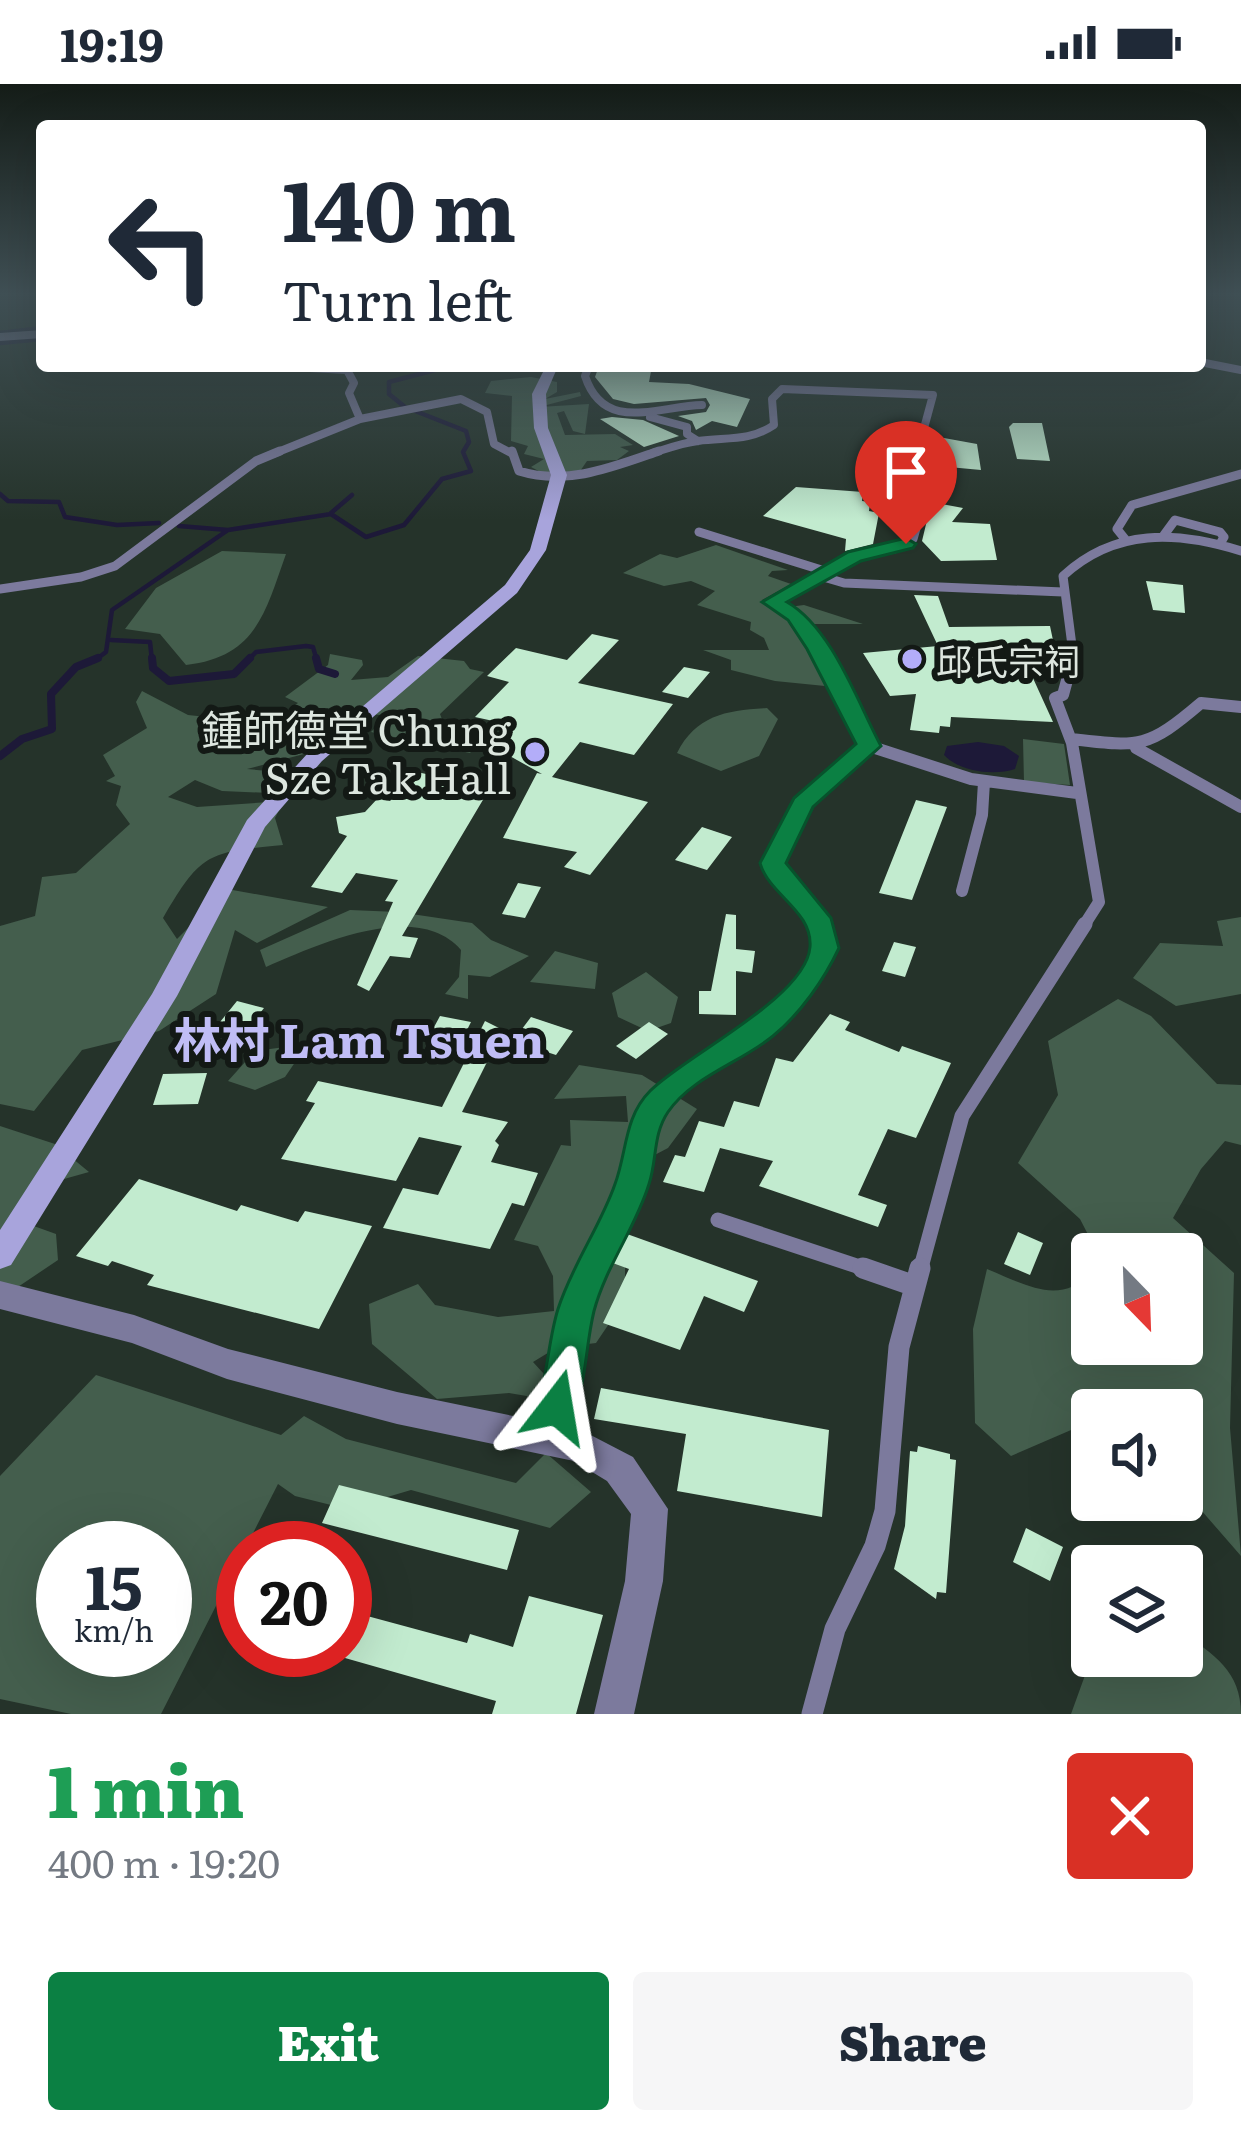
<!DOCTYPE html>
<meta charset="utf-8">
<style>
:root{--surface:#fff;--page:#f6f6f7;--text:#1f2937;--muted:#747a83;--accent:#0b8043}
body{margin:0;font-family:Literata,"Noto Sans TC",serif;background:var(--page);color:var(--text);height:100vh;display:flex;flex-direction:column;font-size:45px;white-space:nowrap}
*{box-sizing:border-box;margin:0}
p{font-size:39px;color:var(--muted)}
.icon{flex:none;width:66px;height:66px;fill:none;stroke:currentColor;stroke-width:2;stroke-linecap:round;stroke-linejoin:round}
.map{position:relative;height:1630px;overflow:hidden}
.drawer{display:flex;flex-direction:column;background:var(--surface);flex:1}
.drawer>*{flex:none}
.banner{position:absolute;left:36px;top:36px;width:1170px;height:252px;border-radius:12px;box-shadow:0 12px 48px #0002;background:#fff;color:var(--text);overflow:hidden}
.needle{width:78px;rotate:157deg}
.tools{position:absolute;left:1071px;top:1149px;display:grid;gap:24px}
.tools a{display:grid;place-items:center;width:132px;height:132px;border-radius:12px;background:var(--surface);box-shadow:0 12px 48px #0002;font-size:60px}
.speed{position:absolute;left:36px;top:1437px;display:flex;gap:24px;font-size:60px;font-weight:700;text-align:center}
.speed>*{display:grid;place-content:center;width:156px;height:156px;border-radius:50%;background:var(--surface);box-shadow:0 12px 48px #0002;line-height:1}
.speed small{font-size:30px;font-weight:400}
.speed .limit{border:18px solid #d22;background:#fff;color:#111}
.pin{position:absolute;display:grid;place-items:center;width:102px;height:102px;color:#fff;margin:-123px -51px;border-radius:50% 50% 50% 0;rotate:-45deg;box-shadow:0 0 12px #0007}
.pin .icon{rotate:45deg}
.me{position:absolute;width:132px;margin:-66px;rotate:14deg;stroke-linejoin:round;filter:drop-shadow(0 0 9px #0008)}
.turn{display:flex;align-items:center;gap:42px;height:252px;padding:0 48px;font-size:54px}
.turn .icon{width:156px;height:156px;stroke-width:2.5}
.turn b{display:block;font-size:84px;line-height:102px}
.round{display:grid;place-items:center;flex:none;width:126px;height:126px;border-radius:12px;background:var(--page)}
.headline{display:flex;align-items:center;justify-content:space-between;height:204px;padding:0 48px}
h1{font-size:72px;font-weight:800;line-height:90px;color:#1e9e55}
.cta{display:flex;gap:24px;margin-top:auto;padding:24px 48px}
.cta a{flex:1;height:138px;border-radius:12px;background:var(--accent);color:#fff;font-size:48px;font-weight:800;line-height:138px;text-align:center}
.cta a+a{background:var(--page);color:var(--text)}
.status{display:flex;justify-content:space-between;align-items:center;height:84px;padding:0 60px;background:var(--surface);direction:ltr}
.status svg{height:33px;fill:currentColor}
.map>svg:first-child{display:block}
.green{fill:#445e4d;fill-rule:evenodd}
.water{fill:#1d1938}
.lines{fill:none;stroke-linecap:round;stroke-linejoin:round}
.stream-far1{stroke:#1d1938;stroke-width:4.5}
.stream{stroke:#1d1938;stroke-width:8}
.building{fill:#c2ebcf}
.service-far4{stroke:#7c7a9d;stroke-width:8}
.service-far3{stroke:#7c7a9d;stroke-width:9}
.service-far2{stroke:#7c7a9d;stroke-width:12}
.service-far1{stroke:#7c7a9d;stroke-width:15}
.service{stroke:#7c7a9d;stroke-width:21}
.minor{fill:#7c7a9d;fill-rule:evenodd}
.secondary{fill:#a8a4dc;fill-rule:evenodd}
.route{fill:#0b8043;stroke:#07532c;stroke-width:3}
.poi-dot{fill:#b3adf9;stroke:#131915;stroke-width:4.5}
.labels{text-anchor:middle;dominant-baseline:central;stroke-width:12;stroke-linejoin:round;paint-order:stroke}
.far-poi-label{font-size:36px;fill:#dde6df;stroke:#131915;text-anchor:start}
.poi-label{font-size:42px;fill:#dde6df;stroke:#131915;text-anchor:end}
.quarter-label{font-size:48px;font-weight:bold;fill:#c0bdf6;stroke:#131915}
</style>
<div class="status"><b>19:19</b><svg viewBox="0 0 49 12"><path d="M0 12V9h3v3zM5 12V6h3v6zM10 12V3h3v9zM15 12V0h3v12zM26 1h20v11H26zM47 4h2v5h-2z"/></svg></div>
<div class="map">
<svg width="1241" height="1630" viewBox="0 0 1241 1630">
<rect width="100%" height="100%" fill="#25332a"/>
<path class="green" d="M531,293L557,298V308L545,315L580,308L581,312L539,323L589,320L585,350L573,347L564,327L557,329L565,351L615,350L633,361L620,363L629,367L617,376L587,377L576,393L552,394L531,383L544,375L524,370L528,362L511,357L512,312L485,309L491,297Z
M716,461L788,486L772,487L768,492L791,500L762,516L773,525L804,521L863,540H813L827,565L825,602L775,597L731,586V576L703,566H769L764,554L750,546L751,538L697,521L715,507L691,497L664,502L623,489L660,470L677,474Z
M222,467L286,470C265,529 256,573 186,581L160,550L125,545L156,504Z
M330,570L362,576L363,581L351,596L388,593L418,572L464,577L470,585L484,588L440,630L443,638L488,647L470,669L421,659L430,646L412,657L371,648L387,632L327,624L315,637L327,647L304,670L247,685L290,689L269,709L222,707L195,696L168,713L197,723L284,717L275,734L283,761C207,768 201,769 163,834L177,855L227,805L328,823L257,859L235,846L216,910L159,947L82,966L34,1027L0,1020V842L35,832L42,793L76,789L130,740L116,721L121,702L106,697L115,692L103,671L147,644L136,618L142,607L188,631L226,635L199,651C237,662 267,640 298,619L285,613L328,581Z
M767,624L778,635L759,672L721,687L677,669C696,631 727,626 767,624Z
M1023,655L1064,660L1070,701L1024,698Z
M350,826L398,828L472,839L491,856L529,872L490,893L468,891V915L445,910L459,893L461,866C417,815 317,861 266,883L260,866Z
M1241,833V910L1176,922L1133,894L1160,859L1223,862L1217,837Z
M555,867L598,879L595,905L530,898Z
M646,888L678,913L671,939L648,947L618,933L612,909Z
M1118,915L1151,932L1217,1000L1241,1001V1061L1225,1057L1201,1085L1173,1134L1234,1189L1230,1344L1241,1472L1201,1426L1180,1416L1182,1326H1092V1346L1085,1340L1011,1372L975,1339L973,1245L987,1185C1024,1200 1060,1223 1092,1188V1260H1182V1170H1098L1080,1135L1018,1079L1058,1011L1048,957Z
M285,963L298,974L285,993L255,1006L228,997L255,967Z
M579,981L642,991L697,1025L668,1064L626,1086L603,1132L625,1138V1216L596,1259L556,1264L533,1278L577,1326L567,1338L544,1315L509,1309L437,1315L372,1260L369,1220L418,1200L435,1221L498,1233L554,1227L553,1192L538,1162L514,1156L561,1061L571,1062L570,1036L628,1038L626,1012L554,1015Z
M0,1042L55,1060L89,1088L57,1097L31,1141L56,1150L58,1176L0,1215Z
M96,1291L281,1351L304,1332L346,1355L516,1399L546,1369L591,1408L550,1444L411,1406L347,1425L295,1412L278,1400L161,1630H71L0,1615V1392ZM63,1464H165V1566H63Z
M1182,1548C1214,1571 1241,1587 1241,1630H1071L1092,1572H1182Z"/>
<path class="water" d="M978,658L1004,662L1019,672L1015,685C994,692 960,688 944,671L947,662Z"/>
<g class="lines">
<path class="stream-far1" d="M0,249L42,244
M0,259L42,255
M0,410L8,417L59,418L65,433L117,441L159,439
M331,429L352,411
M179,442L228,446L331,430L366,453L404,441L442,395L471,387L463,368L469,358L466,347L405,323L389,310V298L435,286L434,282
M111,556L150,558L152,577
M94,577L106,568L112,526L228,446
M247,577L256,568L306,562L313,563L317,577"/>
<path class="stream" d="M152,574L153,584L169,597L234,590L250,574
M316,574L319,585L335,590
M0,672L22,655L52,645L51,610L76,583L98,574"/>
</g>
<path class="building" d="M599,282H652L649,298L689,300L750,315L737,343L712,337L696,346L692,337L678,332L706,328L710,321L706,314L634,320L613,315L595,293Z
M612,333L643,336L679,352L644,363L600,335Z
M1013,339H1042L1050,377L1017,375L1009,343Z
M944,354L977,360L981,386L938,382Z
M796,403L863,408L862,417L870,418L869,427L879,429L873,460L845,467L846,455L763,432Z
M915,415L963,424L952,438L990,440L997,476L941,477L922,457L928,432L912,418Z
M1146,497L1183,501L1185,529L1153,526Z
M914,511L938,512L949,543L1050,542L1058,580L1027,581L1053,638L951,633L950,643L940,642L939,649L910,646L916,610L890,612L863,569L938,562Z
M592,550L619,556L578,599L673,620L634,671L580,658L552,693L648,718L590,791L564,783L577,768L503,754L537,689L542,690L499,666L513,648L502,646L507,640L475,633L509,598L487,592L516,564L567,576Z
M684,583L710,588L688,614L662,608Z
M417,688L490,704L402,852L418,854L410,874L390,872L369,907L357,901L393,818L385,817L398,796L356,789L342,809L311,803L347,752L339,749L336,733L365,728L378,714L390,717Z
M916,716L947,723L912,816L879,809Z
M702,743L732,753L707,786L675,776Z
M518,799L541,803L525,834L502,830Z
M726,830L736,831V865L755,867L752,889L736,887V931L699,930V907H711Z
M894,858L916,863L905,893L882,887Z
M237,917L264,924L243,951L216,943Z
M830,930L850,938L845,946L899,968L902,962L951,979L916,1054L888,1045L858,1111L887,1121L878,1143L759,1102L773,1077L720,1064L704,1108L663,1098L675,1071L685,1073L699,1037L724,1043L734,1017L759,1023L776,974L793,978Z
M440,932L471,938L458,964L426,958Z
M531,933L573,947L556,971L513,957Z
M485,937L503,946L462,1028L508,1038L495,1057L499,1061L491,1078L538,1089L524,1122L512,1119L490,1165L383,1144L403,1104L438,1111L462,1062L419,1053L396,1097L281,1075L315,1019L306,1017L318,997L442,1023Z
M649,938L668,950L636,975L616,962Z
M207,989L198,1020L153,1021L163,990Z
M139,1095L237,1127L241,1121L298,1138L305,1127L372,1142L319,1245L147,1201L154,1191L112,1177L108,1182L76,1172Z
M1018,1148L1043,1159L1030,1191L1004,1180Z
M627,1150L758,1197L744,1228L704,1212L680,1266L603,1239L629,1185L610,1178Z
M601,1304L829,1346L822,1433L677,1407L686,1350L594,1335Z
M918,1362L950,1370V1375L956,1376L946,1509L937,1508L936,1515L894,1485L905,1442L910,1367L917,1368Z
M339,1401L519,1446L507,1486L322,1439Z
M1026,1444L1063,1463L1050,1497L1013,1478Z
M529,1512L603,1531L576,1630H492L496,1617L345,1574V1526L467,1559L470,1550L513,1563Z"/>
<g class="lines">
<path class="service-far4" d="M1200,278L1241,286
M272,282L347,286L354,299L349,309L360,335
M589,282L585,292C604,350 658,322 702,321
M650,333L687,343V350L698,357
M273,370L360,335L461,315L487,328L494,360L513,370
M650,370C666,365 681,359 698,357C726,353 749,358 774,341L772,315L782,305L933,311L917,370"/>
<path class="service-far3" d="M512,367L519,387C567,402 613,383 659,367
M699,448L828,488
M1164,451L1175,436L1220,448L1224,453L1220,460
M1125,455L1117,445L1132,421L1241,390
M820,492L844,499L1063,508
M0,505L81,493L115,482L256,377L280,367
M772,518L855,472L894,465L913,455L919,434L889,413L913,386L918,367
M772,518L805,546L827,577
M1074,577L1063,492C1115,444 1177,447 1241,467"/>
<path class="service-far2" d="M1073,574L1063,611L1055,614L1072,659L1099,818L1083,843
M1071,655C1140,663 1147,665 1201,619L1241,623
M869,662L971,695L1077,709
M1136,664L1241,723
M962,807L982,731L984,698
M822,843C810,826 781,805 776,785C764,741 839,686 869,662L825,574"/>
<path class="service-far1" d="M718,1136L872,1187
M591,1187L632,1102L642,1048L656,1020L685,992L764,944L820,876L824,864L821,840
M920,1187L962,1032L1085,840"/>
<path class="service" d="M863,1184L915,1202
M547,1352C565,1296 571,1239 592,1184
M812,1630L835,1545L875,1462L885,1427L899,1263L920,1184"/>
<path class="minor" d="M42,246V254L0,257V249Z
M0,1197L134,1231L228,1265L397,1308L581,1346L633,1373L668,1425L663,1497L634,1630H594L625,1497L631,1430L607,1397L574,1377L397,1340L227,1295L132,1259L0,1225Z"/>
<path class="secondary" d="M546,282H558L546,310L548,344L567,391L546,466L517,509L322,677L265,743L177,912L11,1181L0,1185V1146L152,910L247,736L308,669L505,501L530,466L551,391L534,344L532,310Z"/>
</g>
<linearGradient id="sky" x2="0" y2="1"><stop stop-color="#141c17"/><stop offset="0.48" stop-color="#405055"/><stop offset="1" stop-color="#405055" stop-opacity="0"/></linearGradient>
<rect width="1241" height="437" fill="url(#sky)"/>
<path class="route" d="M906,454L916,460L913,464L861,477L787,518C832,544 857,617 881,662L813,723L786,779L831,834L839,864C824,896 800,930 773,952C740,979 693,992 668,1028C653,1050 657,1076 649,1100C636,1143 606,1182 594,1227C585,1264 587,1299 571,1335L557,1340L543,1335L537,1323C548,1290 548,1257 558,1225C572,1181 601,1141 615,1100C627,1068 624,1033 650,1007C684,972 806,914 810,863C813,827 769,811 760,779L794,714L856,660L807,565L788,536L762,518L848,468Z"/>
<g class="poi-dot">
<circle cx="912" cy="575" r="12"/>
<circle cx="535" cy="668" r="12"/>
</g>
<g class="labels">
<g class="far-poi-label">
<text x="936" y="575">邱氏宗祠</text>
</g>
<g class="poi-label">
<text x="511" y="644">鍾師德堂 Chung<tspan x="511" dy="48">Sze Tak Hall</tspan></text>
</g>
<g class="quarter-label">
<text x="359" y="953">林村 Lam Tsuen</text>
</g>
</g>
</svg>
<div class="tools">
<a><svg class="needle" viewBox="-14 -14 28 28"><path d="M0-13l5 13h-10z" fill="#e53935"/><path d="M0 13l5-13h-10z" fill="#747a83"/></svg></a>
<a><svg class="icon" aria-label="sound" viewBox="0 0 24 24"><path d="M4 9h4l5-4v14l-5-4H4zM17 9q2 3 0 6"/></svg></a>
<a><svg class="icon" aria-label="layers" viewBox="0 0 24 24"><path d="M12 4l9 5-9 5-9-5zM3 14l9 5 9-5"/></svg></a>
</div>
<div class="speed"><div>15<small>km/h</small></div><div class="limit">20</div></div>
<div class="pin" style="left:906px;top:460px;background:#d93025"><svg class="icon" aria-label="arrive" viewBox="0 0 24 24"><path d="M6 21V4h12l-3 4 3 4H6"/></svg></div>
<svg class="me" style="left:557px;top:1323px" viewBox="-20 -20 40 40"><path d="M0-17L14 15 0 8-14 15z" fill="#0b8043" stroke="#fff" stroke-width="4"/></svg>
<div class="banner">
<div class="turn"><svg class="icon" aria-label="left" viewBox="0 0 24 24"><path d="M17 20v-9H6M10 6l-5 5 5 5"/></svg><div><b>140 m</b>Turn left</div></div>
</div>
</div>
<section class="drawer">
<div class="headline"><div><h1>1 min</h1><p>400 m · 19:20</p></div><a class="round" style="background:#d93025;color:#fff"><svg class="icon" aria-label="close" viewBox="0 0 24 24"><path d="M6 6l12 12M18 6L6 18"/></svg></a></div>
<div class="cta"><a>Exit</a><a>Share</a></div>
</section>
